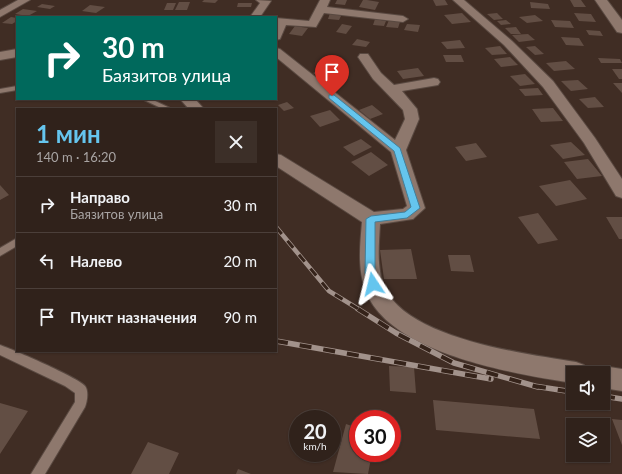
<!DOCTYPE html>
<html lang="ru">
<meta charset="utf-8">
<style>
:root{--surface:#30221b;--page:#3c2f28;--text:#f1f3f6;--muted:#a8a4a3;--line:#4b3f3a;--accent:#65c5ee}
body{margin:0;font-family:Lato,sans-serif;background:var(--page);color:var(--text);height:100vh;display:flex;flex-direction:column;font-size:15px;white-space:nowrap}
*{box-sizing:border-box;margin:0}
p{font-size:13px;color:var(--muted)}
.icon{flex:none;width:22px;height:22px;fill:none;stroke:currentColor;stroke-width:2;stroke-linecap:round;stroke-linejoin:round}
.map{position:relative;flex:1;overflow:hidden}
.panel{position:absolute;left:16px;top:108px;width:261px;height:244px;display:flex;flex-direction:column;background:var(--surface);border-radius:0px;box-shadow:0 1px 3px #0004,0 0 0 1px var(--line)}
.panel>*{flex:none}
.top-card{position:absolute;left:16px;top:16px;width:261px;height:84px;border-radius:0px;box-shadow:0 1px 3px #0004,0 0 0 1px var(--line);background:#00695c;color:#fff;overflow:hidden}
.buttons{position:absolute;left:566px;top:366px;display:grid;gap:8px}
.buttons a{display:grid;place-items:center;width:44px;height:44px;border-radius:0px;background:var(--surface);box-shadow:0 1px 3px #0004,0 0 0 1px var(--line);font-size:20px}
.speed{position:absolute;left:289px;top:410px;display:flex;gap:8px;font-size:20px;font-weight:700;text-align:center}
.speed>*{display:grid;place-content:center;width:52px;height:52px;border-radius:50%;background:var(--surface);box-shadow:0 1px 3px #0004,0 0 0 1px var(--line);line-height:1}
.speed small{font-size:10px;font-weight:400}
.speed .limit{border:6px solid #d22;background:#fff;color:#111}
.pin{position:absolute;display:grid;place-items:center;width:34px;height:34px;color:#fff;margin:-41px -17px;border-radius:50% 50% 50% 0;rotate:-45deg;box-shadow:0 0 4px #0007}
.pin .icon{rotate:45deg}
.me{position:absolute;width:44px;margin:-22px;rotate:350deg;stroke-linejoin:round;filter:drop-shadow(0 0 3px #0008)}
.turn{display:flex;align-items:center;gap:14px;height:84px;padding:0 20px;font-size:18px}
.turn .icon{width:52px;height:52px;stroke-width:2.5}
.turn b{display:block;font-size:28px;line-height:34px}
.round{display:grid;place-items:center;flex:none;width:42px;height:42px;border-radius:0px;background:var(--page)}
.headline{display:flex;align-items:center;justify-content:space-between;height:68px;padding:0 20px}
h1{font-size:24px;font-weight:700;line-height:30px;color:var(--accent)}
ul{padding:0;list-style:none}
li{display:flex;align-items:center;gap:12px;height:56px;padding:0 20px;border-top:1px solid var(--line)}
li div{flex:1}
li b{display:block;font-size:15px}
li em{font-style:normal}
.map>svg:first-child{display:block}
.building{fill:#624e44}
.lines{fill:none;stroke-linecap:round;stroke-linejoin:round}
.service-casing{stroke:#594941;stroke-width:2}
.minor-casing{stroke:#594941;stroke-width:2}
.tertiary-casing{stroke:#594941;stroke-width:2}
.service{fill:#8e786d;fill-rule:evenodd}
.minor{fill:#8e786d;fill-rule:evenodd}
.tertiary{fill:#8e786d;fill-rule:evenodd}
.rail-far1-casing{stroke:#a2928b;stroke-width:4.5}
.rail-casing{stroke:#a2928b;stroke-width:5.5}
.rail-far1{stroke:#35231a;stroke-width:3;stroke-dasharray:9;stroke-linecap:butt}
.rail{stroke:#35231a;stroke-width:4;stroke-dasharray:12;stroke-linecap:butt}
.route{fill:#65c5ee;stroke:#42809b}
</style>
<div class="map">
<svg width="622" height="474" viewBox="0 0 622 474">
<rect width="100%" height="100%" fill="#402d24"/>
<path class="building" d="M204,0H218L215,3L202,2Z
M337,0H347L345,5L335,4Z
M363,0H367L379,2L375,10L359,7Z
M433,0H445L448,5L436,6Z
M570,0H581L586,7H574Z
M179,2H190L187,10H175Z
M530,2L548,4L550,9L531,8Z
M167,3H176L173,10H164Z
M238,3H252L251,7H237Z
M42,4L55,6L50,9L37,7Z
M90,5L105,7L96,13L82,11Z
M23,9L37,11L28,16L15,14Z
M330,13L342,14L339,20L328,19Z
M462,13L471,22L452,24L444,15Z
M497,13L503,19L494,20L487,14Z
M574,13L591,14L596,22L579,21Z
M535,15L543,21L527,23L519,17Z
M11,17L17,18V21L12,24L2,23Z
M375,19L386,21L384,26L373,25Z
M389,20L400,22L398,28L386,27Z
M506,20L511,24L501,25L497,21Z
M551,20L570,21L574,28L555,27Z
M342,24L352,26L346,34L336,32Z
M407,24L420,25L418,32L404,30Z
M295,26L308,28L302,36L289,34Z
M516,27L521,34H511L505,28Z
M586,30L600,31L603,36L589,35Z
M528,34L535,40L519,42L512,35Z
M561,37L579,38L584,46L566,45Z
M357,39L370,42L366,47L352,45Z
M460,40L465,48L447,49L441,42Z
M500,46L507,54L492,55L485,48Z
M535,46L544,54L535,55L526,47Z
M443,55H461L464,62H446Z
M510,57L518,65L501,67L494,59Z
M598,58L620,59L622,63H601Z
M566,61L575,69L554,71L546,63Z
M327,67L342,77L328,83L313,73Z
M418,68L424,76L403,79L397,71Z
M612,69H622V79H619Z
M525,74L535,84L520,86L510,76Z
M578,80L588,89L571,91L561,81Z
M613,83H622V93Z
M538,88L543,95L525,96L519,89Z
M595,97L604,107L588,108L579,99Z
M287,102L294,108L284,111L278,105Z
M372,105L383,114L370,119L359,110Z
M553,108L563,121L541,122L532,109Z
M330,110L340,120L320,127L310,116Z
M361,139L372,147L354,156L343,147Z
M571,142L585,155L563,159L550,145Z
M476,143L487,157L466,161L455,147Z
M371,152L388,165L369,176L351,162Z
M588,159L602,176L577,179L564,162Z
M570,180L587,199L556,206L539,186Z
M0,185L9,195L0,200Z
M538,213L558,240L538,244L518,217Z
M606,217H622V239H619Z
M411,249L417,279H384L380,250Z
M448,255H470L474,272L451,271Z
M389,366L414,367L416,393L390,391Z
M433,400L534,409L540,439L436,430Z
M0,403L28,411L0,454Z
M612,419L622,420V445Z
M346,424L358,428V453H372L368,474L333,472Z
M148,442L179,453L169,474H131Z
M238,469L251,474H236Z"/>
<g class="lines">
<defs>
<path id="service" d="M17,86V90L0,93V89Z
M142,99H151L172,109H163Z
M17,238V246L0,256V248Z
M0,345C14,350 77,377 85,386C89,391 87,402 85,407L45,474H31L75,402V393L65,386L0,355Z"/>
<path id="minor" d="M18,0H30L0,17V10Z
M256,0L271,1L260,17H250L260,3Z
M320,0H330L327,7L403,16L408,19L403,22L324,13L316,27L286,25L280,39L276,40V18L309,21Z
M453,0H464L512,41L553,81L595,138L622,179V198L616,196L584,143L543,87L504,45Z
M276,48L280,49L395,140L405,119L403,110L373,79L358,57L360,54H368L381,73L394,85L434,78L438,79L440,82L438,85L402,91L417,109L419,119L406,150L425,208L413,219L380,224C379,245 376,269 385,288C408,339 526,354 576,362L584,365L587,373H573V383C515,374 393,354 367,294C357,271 360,246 362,222L276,166V154L281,155L374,212L403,209L407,206L391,152L276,57Z
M17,49V57L0,60V52Z
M180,99H195L204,109H189Z
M603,366L622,369V391L603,388V373H593L595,369Z"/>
<path id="tertiary" d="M595,0H607L622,20V33L617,32Z"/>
</defs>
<use href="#service" class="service-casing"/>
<use href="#minor" class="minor-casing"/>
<use href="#tertiary" class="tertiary-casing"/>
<use href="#service" class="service"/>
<use href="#minor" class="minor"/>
<use href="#tertiary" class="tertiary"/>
<defs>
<path id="rail-far1" d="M276,227L329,291L360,310"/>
<path id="rail" d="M358,309L396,333L454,363L538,387
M276,341L491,379
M534,386L573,392
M603,396L622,399"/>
</defs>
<use href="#rail-far1" class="rail-far1-casing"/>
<use href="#rail" class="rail-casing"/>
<use href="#rail-far1" class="rail-far1"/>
<use href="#rail" class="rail"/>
</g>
<path class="route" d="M329,95H334L400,148L420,208L407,218L375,222V273L378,284L373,288L370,287L365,273L366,219L371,216L405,212L411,207L394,151L329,98Z"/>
</svg>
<div class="buttons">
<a><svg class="icon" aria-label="sound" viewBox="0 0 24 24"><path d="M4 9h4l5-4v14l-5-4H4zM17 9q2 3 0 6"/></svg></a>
<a><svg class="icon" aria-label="layers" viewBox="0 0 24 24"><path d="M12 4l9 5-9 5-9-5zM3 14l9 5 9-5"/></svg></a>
</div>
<div class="speed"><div>20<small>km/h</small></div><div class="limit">30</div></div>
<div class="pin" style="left:332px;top:96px;background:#d93025"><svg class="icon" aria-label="arrive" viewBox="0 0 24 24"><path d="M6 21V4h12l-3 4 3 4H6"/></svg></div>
<svg class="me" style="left:373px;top:284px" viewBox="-20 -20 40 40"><path d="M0-17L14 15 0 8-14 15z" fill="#65c5ee" stroke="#fff" stroke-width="4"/></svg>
<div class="top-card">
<div class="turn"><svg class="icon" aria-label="right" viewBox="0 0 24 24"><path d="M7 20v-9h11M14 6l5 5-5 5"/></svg><div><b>30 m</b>Баязитов улица</div></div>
</div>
<section class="panel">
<div class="headline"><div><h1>1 мин</h1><p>140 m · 16:20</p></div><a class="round"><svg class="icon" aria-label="close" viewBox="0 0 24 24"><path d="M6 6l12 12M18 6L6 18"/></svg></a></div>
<ul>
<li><svg class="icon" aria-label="right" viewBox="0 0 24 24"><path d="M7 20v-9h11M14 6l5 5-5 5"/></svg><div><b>Направо</b><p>Баязитов улица</p></div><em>30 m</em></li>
<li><svg class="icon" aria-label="left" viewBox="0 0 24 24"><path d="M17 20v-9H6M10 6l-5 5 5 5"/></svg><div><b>Налево</b></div><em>20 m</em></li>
<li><svg class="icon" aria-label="arrive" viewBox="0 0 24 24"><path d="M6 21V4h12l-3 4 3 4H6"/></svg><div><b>Пункт назначения</b></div><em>90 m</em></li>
</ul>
</section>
</div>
